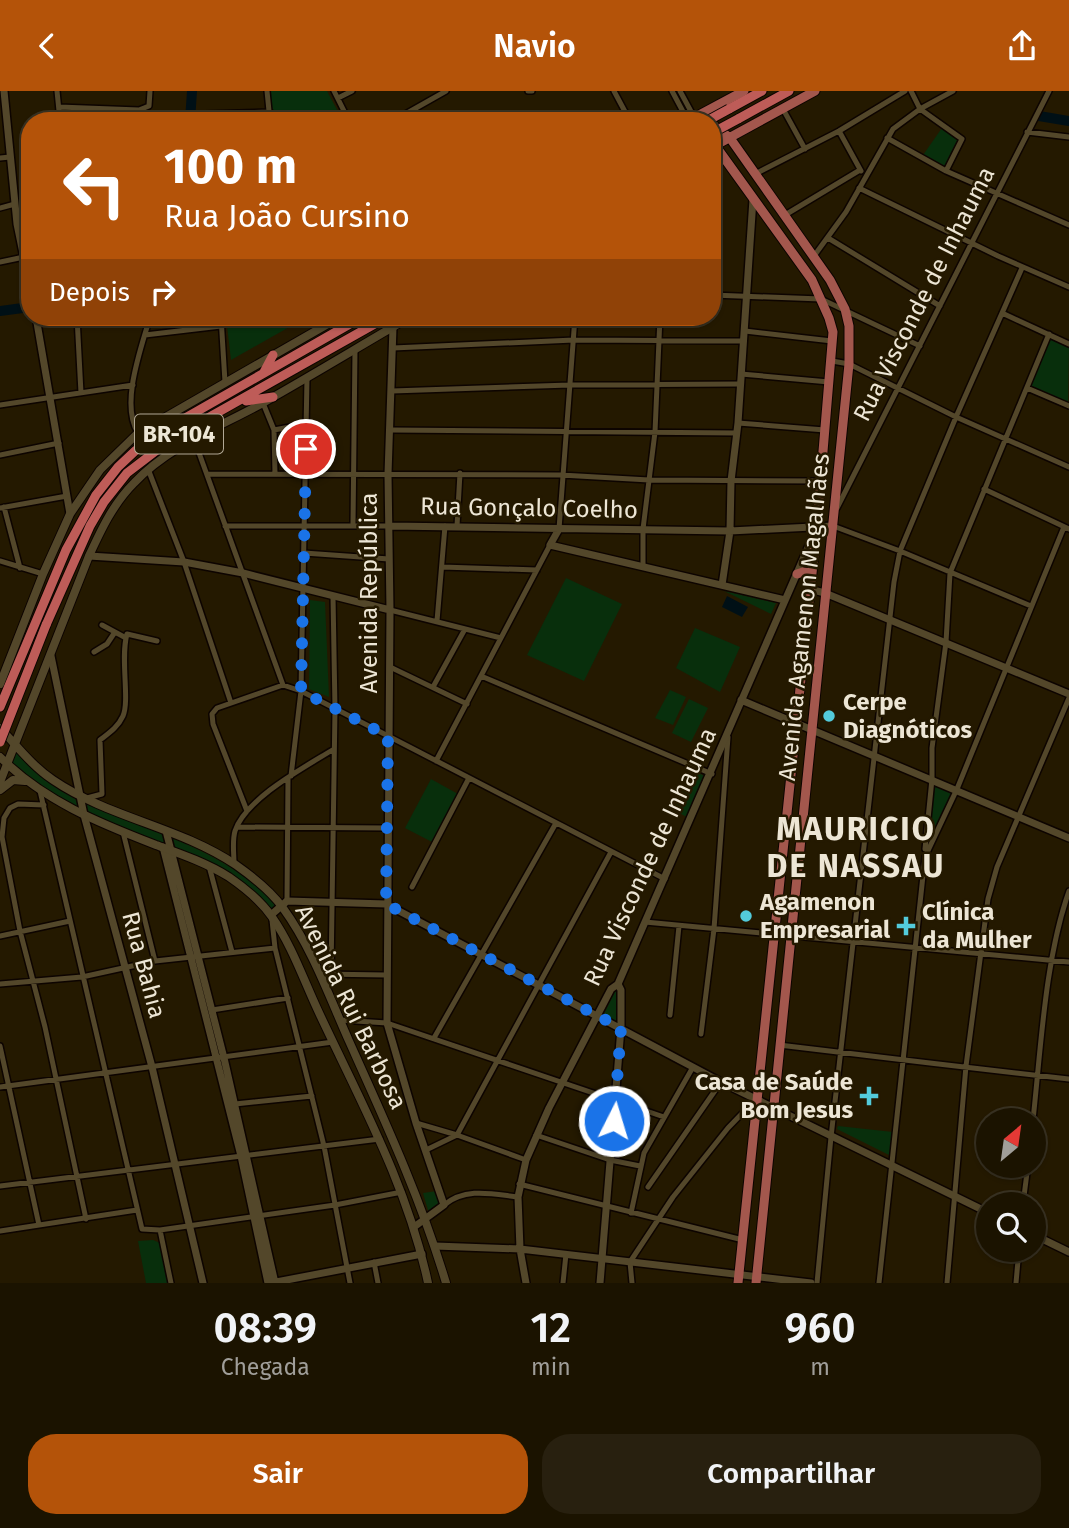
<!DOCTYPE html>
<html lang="pt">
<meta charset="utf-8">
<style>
:root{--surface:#1b1300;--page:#28200f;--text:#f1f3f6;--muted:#a09e99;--line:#393222;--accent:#b45309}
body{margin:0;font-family:"Fira Sans",sans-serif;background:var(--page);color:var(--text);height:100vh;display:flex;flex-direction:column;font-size:26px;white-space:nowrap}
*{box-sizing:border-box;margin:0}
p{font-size:23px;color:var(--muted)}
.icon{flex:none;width:38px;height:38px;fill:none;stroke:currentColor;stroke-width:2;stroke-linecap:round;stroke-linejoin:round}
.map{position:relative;height:1192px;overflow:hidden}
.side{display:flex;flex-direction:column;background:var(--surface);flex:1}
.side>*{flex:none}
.hud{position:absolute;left:21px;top:21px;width:700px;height:214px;border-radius:28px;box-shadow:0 2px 5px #0004,0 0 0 2px var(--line);background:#b45309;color:#fff;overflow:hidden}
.needle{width:46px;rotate:29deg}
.buttons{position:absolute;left:976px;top:1017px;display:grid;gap:14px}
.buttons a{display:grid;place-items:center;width:70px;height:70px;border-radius:50%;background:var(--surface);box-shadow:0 2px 5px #0004,0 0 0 2px var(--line);font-size:35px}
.pin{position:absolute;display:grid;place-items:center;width:60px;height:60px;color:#fff;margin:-30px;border:4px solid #fff;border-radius:50%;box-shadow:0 2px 7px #0007}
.me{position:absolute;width:77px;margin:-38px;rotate:5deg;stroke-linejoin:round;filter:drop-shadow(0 0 5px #0008)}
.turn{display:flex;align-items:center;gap:24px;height:147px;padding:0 28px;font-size:32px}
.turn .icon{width:91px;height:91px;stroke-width:2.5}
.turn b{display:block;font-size:49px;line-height:60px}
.then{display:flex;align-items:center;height:66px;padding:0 28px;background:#0003;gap:14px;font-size:26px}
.eta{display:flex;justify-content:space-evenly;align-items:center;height:119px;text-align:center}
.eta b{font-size:42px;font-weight:600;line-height:49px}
.button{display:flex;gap:14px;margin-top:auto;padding:14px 28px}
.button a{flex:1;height:80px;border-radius:28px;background:var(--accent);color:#fff;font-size:28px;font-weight:600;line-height:80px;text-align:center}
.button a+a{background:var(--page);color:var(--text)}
header{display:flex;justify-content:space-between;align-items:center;height:91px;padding:0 28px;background:var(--accent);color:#fff;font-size:32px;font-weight:600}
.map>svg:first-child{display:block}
.green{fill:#082f0c}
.water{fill:#001016}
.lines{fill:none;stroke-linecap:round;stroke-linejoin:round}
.river{stroke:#001016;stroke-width:10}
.minor-casing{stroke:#0d0400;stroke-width:8}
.tertiary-casing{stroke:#0d0400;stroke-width:10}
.secondary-casing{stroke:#0d0400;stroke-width:10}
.primary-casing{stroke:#0d0400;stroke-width:11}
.trunk-casing{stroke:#0d0400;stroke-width:11}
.minor{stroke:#53472a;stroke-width:5}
.tertiary{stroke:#53472a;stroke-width:7}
.secondary{stroke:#53472a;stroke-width:8}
.primary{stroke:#a3574d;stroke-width:9}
.trunk{stroke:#be5c58;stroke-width:9}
.trunk-bridge-casing{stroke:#0d0400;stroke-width:11;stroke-linecap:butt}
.trunk-bridge{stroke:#be5c58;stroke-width:9}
.route{stroke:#1a73e8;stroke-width:12;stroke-dasharray:0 21.6}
.poi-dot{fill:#53cbdb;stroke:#241900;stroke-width:2.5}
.labels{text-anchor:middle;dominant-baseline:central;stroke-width:5;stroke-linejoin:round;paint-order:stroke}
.shield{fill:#241900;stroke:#b1a895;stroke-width:2}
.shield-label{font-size:23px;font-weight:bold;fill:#ede6d5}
.street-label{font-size:24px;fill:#ede6d5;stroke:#241900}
.poi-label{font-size:24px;font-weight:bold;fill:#ede6d5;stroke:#241900;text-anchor:start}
.district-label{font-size:32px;font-weight:bold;letter-spacing:2px;fill:#ede6d5;stroke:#241900}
</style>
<header><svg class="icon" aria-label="back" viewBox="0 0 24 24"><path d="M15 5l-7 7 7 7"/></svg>Navio<svg class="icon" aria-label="share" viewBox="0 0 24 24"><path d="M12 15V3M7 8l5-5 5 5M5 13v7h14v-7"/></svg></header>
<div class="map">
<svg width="1069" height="1192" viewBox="0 0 1069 1192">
<rect width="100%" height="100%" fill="#241900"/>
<path class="green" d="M269,0H327L343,30H274Z
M944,34L962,48L946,80L921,67Z
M226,226H307L231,269Z
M1049,243L1069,253L1068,314L1027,297Z
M566,487L622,513L584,590L527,564Z
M724,500L776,512L771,523Z
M310,509L325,511L329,606L309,598Z
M695,537L740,556L720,601L676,577Z
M670,599L686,606L673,634L655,627Z
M689,608L708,617L691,651L672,642Z
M14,659C33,680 55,698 81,711L82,721L54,708L8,673Z
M691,679L705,685L687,726L673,719Z
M431,688L458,703L432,751L405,737Z
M933,689L955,699L928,752Z
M84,712L165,744L168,757L86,723Z
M171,747C211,762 248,784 278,814L271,821L253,803L173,758Z
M623,896C626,906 624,924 618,933L604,923L616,898Z
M838,1035L893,1041L891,1065L837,1038Z
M437,1100L441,1113L430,1126L423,1102Z
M153,1149L160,1152L169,1192H146L138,1150Z"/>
<path class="water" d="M727,505L748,516L742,526L722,516Z"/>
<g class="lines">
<path class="river" d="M1039,25L1069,30
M190,30L192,0
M0,220L30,216"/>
<defs>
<path id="minor" d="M57,0L60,30
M267,0L270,30
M334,0L349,30
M528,0H532
M614,0L630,30
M672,0L688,30
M680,0L694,26
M911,0L920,18L962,48L946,80
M338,7L352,0
M59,16L139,19L149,15L150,0
M783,18L805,58
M205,23L270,21
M393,30L446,0
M839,40L861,80
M1027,41L1069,46
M887,47L946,80L1069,134
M0,67L10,66
M755,83L839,40L905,0
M859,97L998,165L1069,196
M0,117L15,113
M785,124L860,79
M17,133L30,132
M828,147L940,215
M814,165L846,121L893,38L920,18L953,0
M0,171L24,166
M712,204L821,208L920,255
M1002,222L1069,253
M77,226L81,302
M221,226L225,291
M745,240L832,250
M145,244L221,235
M393,257L574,249L744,250
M832,270L849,273L956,326L1069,376
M741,283L829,291
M1027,297L1069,315
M392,300L570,294L740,293
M263,312L274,339L275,383
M0,314L133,294
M738,332L825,339
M274,339L306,333
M391,339L736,342
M138,342C120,313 141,258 150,226
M194,348L283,594
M0,364L59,352
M148,378L184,471L231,612
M208,383L561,384L649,389L820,390
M984,398L1069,438
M4,416L20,477
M0,417L67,405
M837,417L1049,0
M353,434L355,259
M225,435H390
M457,435L460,382
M833,435L900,460L1031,515
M559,438L575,226
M304,462L389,468
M0,470L43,483
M643,475V438L655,341L660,226
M442,476L537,479
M390,519L501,547
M437,530L445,435
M102,534L126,547
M94,561L107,553L115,541
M390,576L467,613
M481,585L712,683
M433,596L465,538
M436,670L550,454
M291,685L301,600L307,287
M40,700L142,1138L160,1139L335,1114L402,1101
M87,707L102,703L100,649C109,642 118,636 123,625C130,609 120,567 127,543L157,550
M44,714L18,713L10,717L4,727L2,746L20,840L45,936L86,1128
M247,720L213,633L212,623L217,617L283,594L301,600L665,788
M237,736L387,737
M123,741L155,870
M925,758L932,688V657L946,551L950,482L1049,243
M234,773C234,762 232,750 235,740C246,707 305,676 334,658
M209,775L232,861
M412,796L469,687
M287,810L288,688
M272,829L275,857L324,1055L350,1192
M645,831L1069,871
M0,845L70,830
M331,882L335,618L333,505
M320,883L386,884
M0,893L82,886L155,870L275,857
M212,919L288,907
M670,924L679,835
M340,929L387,932L664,1026
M701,943L714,838L728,646
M434,947L556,732
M779,954C876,966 972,977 1069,988
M0,955L39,1134
M0,996L333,951
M235,1013L312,1005
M1033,1029C1041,956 1045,868 1069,800
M416,1032L457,1044L526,1069
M536,1044L610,1069L640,1075
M426,1059L457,1044L611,761
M519,1093L743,1149
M0,1095L380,1048
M648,1096L721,991
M1023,1113L1028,1074
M444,1114C466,1096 492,1103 518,1106
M631,1122L644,1062L693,976
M160,1139L171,1192
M0,1140L137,1119
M374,1171L378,1192
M563,1192L566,1163
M632,1192L630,1171L673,1106L728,1037L756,1008
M817,1192L831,1046L894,491L900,460L956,326L1022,177
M879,1192L925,766L957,698L1064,436
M947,1192L966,975L988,808L997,776L1069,607
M1016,1192L1019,1158"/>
<path id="tertiary" d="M4,0L17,133L30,196
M36,226L70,423
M393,236L388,383L390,519L387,932L416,1032L444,1114L414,1136
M390,435L730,440L833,435
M559,438L550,454L785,509
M89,465L184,471L243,482L390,519
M722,494L730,440L731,390L738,332L753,108
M809,498L825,502L1069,603
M51,565L84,724L152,976L203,1192
M741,609L1069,747
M166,740L224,967L275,1192
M163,756L241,1065L268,1192
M271,824L287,810L386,813L721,991L989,1122
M1034,1144L1069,1161
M435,1155L520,1158L811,1192
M271,1192L422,1163
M526,1192L520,1158L518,1106L526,1069L549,1017L611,898L618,893C684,743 749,593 814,443
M600,1192L621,937V899L618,893"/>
<path id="secondary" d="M0,593L43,483L70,423L100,379L138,342L340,226
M0,637C17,655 32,675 53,689C109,727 180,736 236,774C253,786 271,800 283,817C312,857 329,905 349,950C385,1030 421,1108 446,1192
M0,666C44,710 99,732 156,754C181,763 207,772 229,786C245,797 261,810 272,826C293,856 305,893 321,926C362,1013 408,1097 428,1192
M0,691L89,465C101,439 113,413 134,392C169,355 217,337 261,313C311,285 360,255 410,226
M0,699L13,689L25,690"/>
<path id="primary" d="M688,30L744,0
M712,33L730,47L830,189L845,218L849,235V273L756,1192
M712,50L812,189L829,227L833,241L816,444L738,1192
M716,54L815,0
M797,483L803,481L811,482"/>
<path id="trunk" d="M729,18L762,0
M738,28L789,0
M264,281L273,264
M246,310L273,306
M46,534L90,435L104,411L127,382L174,346L387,226
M0,616L66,459L96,404L118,376L135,360L166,338L362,226"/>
</defs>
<use href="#minor" class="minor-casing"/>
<use href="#tertiary" class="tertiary-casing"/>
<use href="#secondary" class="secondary-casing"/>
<use href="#primary" class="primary-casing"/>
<use href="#trunk" class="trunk-casing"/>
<use href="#minor" class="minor"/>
<use href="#tertiary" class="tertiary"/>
<use href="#secondary" class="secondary"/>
<use href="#primary" class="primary"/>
<use href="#trunk" class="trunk"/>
<defs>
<path id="trunk-bridge" d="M707,30L729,18
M712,42L738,28
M0,651L46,534"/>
</defs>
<use href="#trunk-bridge" class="trunk-bridge-casing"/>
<use href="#trunk-bridge" class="trunk-bridge"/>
</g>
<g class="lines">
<path class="route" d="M306,358L301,600L388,645L386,813L621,937L614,1030"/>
</g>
<g class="poi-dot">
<circle cx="829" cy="625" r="7"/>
<circle cx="746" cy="825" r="7"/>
<path d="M902.5 824.5h7v7h7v7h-7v7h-7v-7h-7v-7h7z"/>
<path d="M865.5 994.5h7v7h7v7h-7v7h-7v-7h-7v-7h7z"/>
</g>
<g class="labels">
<rect class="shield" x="135" y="323.5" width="88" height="39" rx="5"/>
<g class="shield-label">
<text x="179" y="343">BR-104</text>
</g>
<g class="street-label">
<text transform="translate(924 203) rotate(-63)">Rua Visconde de Inhauma</text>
<text transform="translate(529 417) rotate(1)">Rua Gonçalo Coelho</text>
<text transform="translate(369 502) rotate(-90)">Avenida República</text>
<text transform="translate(804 526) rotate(-84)">Avenida Agamenon Magalhães</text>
<text transform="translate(650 766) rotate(-65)">Rua Visconde de Inhauma</text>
<text transform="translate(144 874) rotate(75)">Rua Bahia</text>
<text transform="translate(351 916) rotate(64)">Avenida Rui Barbosa</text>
</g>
<g class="poi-label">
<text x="843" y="611">Cerpe<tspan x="843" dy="28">Diagnóticos</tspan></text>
<text x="760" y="811">Agamenon<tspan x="760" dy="28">Empresarial</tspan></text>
<text x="922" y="821">Clínica<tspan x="922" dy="28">da Mulher</tspan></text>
<text x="853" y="991" text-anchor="end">Casa de Saúde<tspan x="853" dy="28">Bom Jesus</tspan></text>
</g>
<g class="district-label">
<text x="856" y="738">MAURICIO<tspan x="856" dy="37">DE NASSAU</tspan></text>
</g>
</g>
</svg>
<div class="buttons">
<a><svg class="needle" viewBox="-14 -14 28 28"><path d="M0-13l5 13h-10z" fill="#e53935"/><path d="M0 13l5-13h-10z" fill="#a09e99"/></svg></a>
<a><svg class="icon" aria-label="search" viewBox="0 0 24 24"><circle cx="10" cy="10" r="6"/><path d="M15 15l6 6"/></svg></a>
</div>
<div class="pin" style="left:306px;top:358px;background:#d93025"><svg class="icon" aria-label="arrive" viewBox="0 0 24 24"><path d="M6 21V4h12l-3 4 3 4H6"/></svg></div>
<svg class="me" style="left:614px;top:1030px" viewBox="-20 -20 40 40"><circle r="17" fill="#1a73e8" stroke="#fff" stroke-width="3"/><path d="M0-11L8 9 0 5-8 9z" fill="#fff"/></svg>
<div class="hud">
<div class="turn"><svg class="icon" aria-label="left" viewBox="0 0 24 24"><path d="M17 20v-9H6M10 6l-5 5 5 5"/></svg><div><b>100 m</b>Rua João Cursino</div></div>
<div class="then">Depois<svg class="icon" aria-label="right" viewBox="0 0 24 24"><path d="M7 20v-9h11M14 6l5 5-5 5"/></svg></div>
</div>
</div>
<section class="side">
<div class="eta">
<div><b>08:39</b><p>Chegada</p></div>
<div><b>12</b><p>min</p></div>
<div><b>960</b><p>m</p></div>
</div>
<div class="button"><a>Sair</a><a>Compartilhar</a></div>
</section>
